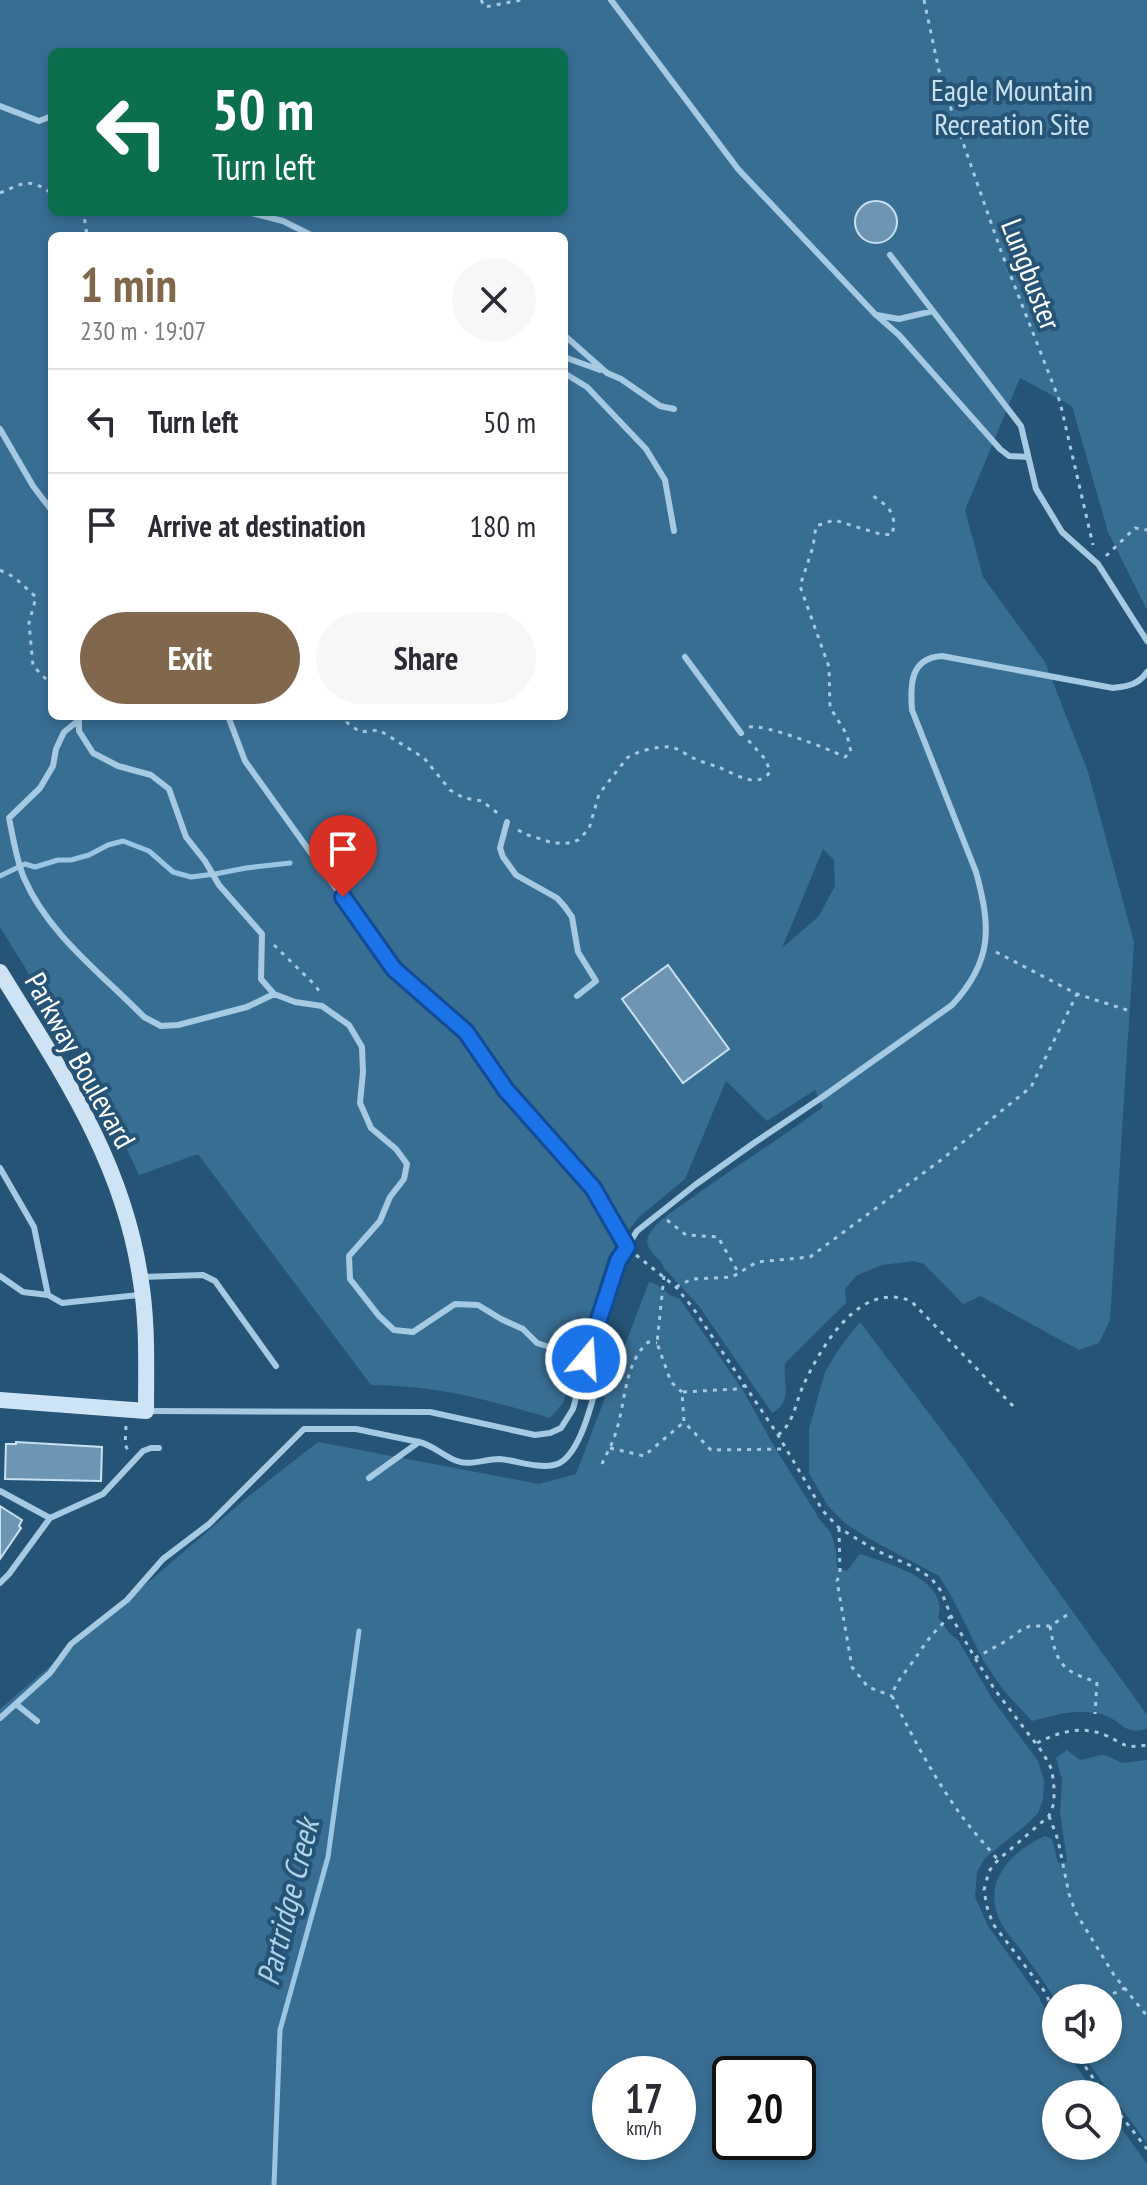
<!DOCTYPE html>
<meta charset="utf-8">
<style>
:root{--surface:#fff;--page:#f7f7f7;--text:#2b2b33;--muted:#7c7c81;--line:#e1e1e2;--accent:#81684c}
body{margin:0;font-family:"PT Sans Narrow",sans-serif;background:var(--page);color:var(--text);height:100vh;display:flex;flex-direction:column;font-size:30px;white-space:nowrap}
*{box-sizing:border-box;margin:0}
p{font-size:26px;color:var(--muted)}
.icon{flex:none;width:44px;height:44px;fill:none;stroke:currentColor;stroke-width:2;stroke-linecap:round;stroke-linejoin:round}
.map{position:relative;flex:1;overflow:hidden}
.details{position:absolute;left:48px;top:232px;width:520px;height:488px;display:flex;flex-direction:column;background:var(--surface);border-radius:12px;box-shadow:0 4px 12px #0003}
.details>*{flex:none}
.banner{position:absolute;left:48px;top:48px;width:520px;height:168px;border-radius:12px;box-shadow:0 4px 12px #0003;background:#0b6e4f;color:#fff;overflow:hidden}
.buttons{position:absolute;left:1042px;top:1984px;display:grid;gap:16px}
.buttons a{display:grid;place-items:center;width:80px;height:80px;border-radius:50%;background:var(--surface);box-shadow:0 4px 12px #0003;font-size:40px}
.speed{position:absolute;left:592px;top:2056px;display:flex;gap:16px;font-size:40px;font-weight:700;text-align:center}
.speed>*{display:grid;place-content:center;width:104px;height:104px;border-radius:50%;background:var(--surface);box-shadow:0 4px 12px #0003;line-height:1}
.speed small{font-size:20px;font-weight:400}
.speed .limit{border:4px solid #111;border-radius:12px;background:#fff;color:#111}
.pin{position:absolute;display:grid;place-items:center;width:68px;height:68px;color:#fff;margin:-82px -34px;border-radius:50% 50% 50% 0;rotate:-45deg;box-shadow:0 0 8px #0007}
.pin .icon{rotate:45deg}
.me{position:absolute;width:88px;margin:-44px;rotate:18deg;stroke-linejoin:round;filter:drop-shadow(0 0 6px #0008)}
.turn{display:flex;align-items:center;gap:28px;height:168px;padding:0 32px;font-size:36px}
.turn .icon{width:104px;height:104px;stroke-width:2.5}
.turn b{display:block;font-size:56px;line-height:68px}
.round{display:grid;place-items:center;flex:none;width:84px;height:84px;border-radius:42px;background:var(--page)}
.summary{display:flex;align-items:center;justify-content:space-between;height:136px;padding:0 32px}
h1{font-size:48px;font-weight:700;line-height:60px;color:var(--accent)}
.cta{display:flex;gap:16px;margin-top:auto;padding:16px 32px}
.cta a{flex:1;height:92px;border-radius:48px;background:var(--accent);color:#fff;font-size:32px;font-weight:700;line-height:92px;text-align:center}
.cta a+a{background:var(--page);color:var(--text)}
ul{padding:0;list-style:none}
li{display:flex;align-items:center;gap:24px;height:104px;padding:0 32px;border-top:2px solid var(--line)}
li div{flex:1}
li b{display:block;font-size:30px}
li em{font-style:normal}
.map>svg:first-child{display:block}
.green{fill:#396e93;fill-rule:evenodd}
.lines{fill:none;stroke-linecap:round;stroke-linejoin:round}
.stream{stroke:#9ac6e3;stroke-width:5}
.building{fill:#6e95b1;stroke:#c8e1f2;stroke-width:2}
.path{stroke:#a6cae2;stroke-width:3;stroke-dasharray:4 6;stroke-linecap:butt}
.lane{stroke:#a6cae2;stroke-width:6}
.secondary{stroke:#cee3f3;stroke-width:16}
.route-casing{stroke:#114b97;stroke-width:20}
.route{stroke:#1a73e8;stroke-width:14}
.labels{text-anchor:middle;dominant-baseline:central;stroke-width:8;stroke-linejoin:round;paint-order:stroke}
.park-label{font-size:30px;fill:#c8e1f2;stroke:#255476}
.street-label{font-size:30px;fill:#fff;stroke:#255476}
.water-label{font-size:32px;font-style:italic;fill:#b1d3ea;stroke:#255476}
</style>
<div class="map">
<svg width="1147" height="2185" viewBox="0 0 1147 2185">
<rect width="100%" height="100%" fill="#255476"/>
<path class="green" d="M0,0H1147V610L1108,532L1072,406L1020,378L965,510L983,577L1045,662L1088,772L1134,942L1110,1320L1099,1343L1079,1350L980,1296L963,1304L924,1264L914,1261L882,1265L856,1276L845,1289L846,1303L786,1362C780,1378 796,1400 772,1413L699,1306L664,1268L660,1260C653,1255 643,1244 649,1235C658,1219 681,1206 696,1195C738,1165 781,1138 823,1107L815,1090L767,1121L726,1081L685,1179L639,1217L609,1255L563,1403L550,1418C486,1399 438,1386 371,1385L198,1154L139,1175L95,1081L0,927ZM52,52H564V212H52ZM52,236H564V716H52ZM823,849L834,860L835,886L819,916L782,948Z
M649,1282C662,1284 666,1297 679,1298L744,1392L772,1443L820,1520L831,1533L836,1551L837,1567L847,1571L860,1554C886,1563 950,1579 938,1617L949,1633L958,1640L993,1700L1038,1761L1044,1780L1043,1800L1038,1813L1026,1825L985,1858L977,1872L975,1897L988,1926L1039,1997L1056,2032V2050H1065L1096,2094H1056V2146H1108V2110L1147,2164V2185H0V1709L250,1495L318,1442L539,1484L576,1474ZM610,2074H678V2142H610ZM730,2074H798V2142H730Z
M860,1322L958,1452L1147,1715V1729C1123,1736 1121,1719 1101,1714C1074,1709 1058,1714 1032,1721L1004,1691L983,1660L953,1599L939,1576L868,1538L845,1523L828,1506L809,1473V1429L825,1372L841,1346Z
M1067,1750L1080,1760L1101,1755L1108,1756L1122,1763L1147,1760V2143L1087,2061L1081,2050H1108V1998H1056V2002C1046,1983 1033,1967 1021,1950C1012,1939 1001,1927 997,1913C985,1877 1015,1849 1045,1836L1052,1839L1058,1863L1067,1862L1060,1812L1062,1780L1056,1758Z"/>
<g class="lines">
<path class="stream" d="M0,876L25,864L35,867L58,860H71L89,855L108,845L123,841L149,851L173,872L191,877L215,874L246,868L290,863
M274,2185L280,2030L328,1857L359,1631"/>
</g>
<path class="building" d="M855 222a21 21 0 1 1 42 0a21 21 0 1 1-42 0Z
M668,965L729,1049L683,1083L622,999Z
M16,1442L102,1447L101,1481L5,1479L6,1444H16Z
M0,1506L22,1520L19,1526L21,1528L0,1559Z"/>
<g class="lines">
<path class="path" d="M481,0L485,7L521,0
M924,0L941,80L1001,251L1060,402L1093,545
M0,193C23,183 30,177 52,194
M79,212L84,215L87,236
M1106,556L1135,528L1147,530
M0,570L14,577L36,597L29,623L33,666L48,681H52
M338,716L360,732L379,730L424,758L450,790L464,798L482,801L500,815
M749,727C766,724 826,748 845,757L851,752L847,735L830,707L829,667L800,586L813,547L816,526L834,520L880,534L892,535C898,511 887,506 869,493
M518,830L528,835L553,843H571L578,840L589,829L599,794L627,758C637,751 658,746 670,747C679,748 686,755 693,758C701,762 710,764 718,767C734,773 757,790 770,772L766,760L748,740
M274,945L315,985L321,994
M996,952L1077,994L1127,1010
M667,1220L686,1235L718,1237L738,1272
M636,1255L676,1287L693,1308L778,1435L823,1511L839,1528L877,1551L914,1567L931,1578L941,1591L951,1616L975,1658L995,1690L1043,1753L1052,1770L1054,1788V1803L1049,1816L998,1860L989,1871L984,1890L987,1907L993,1924L1045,1992L1056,2016
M664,1276L657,1343L671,1382L682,1392
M676,1287L692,1279L732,1277L757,1262L810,1257L941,1160L1031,1087L1077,994
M746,1385L737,1389L682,1392L684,1422L711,1450L785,1449
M126,1426L125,1445L128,1450
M778,1435C794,1423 795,1404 803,1386C821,1347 859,1280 911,1301L1015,1408
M610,1448L644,1456L684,1422
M602,1464C606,1454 612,1445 615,1435C626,1404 623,1365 648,1342L657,1343
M839,1528L840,1573L837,1581L852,1667L868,1687L892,1696
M951,1616C930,1634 924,1646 909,1667C902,1676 895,1684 892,1696C912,1736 932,1774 958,1811C970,1828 984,1843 998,1860
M1050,1626C1056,1662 1060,1671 1097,1682L1095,1714
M975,1658L1006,1641L1021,1630L1030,1626H1050L1067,1615
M1037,1743C1059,1732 1081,1725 1105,1735C1125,1744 1123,1749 1147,1745
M1049,1816L1058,1840L1069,1894L1076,1913L1114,1975L1147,2016
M1104,1998L1125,1988
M1074,2050L1104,2094
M1108,2099L1147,2149"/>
<path class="lane" d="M611,0L738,169L875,314L899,335L1000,449L1009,456L1028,457
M0,106L39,121L52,116
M247,212L283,221L313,236
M890,255L1021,426L1036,489L1062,532L1098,564L1147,641
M877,315L899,319L933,311
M564,335L607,373L621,379L660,406L674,409
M564,357L600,370
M564,373L587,387L646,449L665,480L674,531
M0,429L33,486L52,511
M685,657L741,733
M228,716L245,761L394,969L466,1032L506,1090L593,1188L627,1247
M79,720L64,732L56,749L53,766L40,788L9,818C13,837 16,859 24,878C48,934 102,974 144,1017L161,1026L178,1025L247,1007L274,994
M507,822L500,848L503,857L516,875L557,898L565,907L572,917L578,952L596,981L577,996
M0,1168L34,1227L48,1295L62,1303L139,1295
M0,1276L23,1292L48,1295
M141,1277L203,1275L215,1281L276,1366
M146,1411L430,1412L535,1435L550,1433L561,1428L573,1409L586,1359L618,1261L637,1231L695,1185L754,1143L821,1098L952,1005C993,961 991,927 976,872L912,710C910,685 910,658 942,656L1113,688C1128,686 1138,685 1147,672
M369,1478L419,1442
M0,1491L50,1518
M0,1583L9,1574L50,1518L103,1494L143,1451L151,1448H159
M16,1704L37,1721
M0,1718L50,1673L71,1644L127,1600L163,1559L209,1524L304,1429H356L419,1442C433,1445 443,1456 457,1461C469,1466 486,1459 499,1459C516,1460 537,1469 554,1465C581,1460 594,1393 601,1369L599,1363L537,1343L523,1329L501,1319L478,1305L455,1304L413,1332L394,1330L379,1316L350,1279L349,1256L380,1221L390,1197L404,1179L407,1164L396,1149L371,1128L360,1103L363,1072L362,1047L349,1025L322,1006L295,1002L274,994L261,979L262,934L219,885L205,861L186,837L169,789L151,775L118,766L93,753L79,731V720"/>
<path class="secondary" d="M0,972C61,1071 122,1159 140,1276C148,1321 146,1366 146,1411L0,1400"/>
</g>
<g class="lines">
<defs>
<path id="route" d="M343,897L394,969L466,1032L506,1090L593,1188L627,1247L618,1261L586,1359"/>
</defs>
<use href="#route" class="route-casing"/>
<use href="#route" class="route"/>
</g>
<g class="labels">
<g class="park-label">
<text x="1012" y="89">Eagle Mountain<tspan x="1012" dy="34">Recreation Site</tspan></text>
</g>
<g class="street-label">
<text transform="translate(1032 274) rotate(69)">Lungbuster</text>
<text transform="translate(81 1060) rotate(61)">Parkway Boulevard</text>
</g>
<g class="water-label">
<text transform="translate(287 1902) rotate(-76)">Partridge Creek</text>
</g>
</g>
</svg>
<div class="buttons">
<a><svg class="icon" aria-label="sound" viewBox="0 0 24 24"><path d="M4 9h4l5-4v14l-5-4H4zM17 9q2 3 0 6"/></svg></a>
<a><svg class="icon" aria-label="search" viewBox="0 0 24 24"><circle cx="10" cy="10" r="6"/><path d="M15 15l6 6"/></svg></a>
</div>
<div class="speed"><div>17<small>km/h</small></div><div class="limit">20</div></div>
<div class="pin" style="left:343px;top:897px;background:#d93025"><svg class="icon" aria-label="arrive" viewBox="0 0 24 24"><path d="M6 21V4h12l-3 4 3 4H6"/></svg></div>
<svg class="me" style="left:586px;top:1359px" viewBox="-20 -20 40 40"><circle r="17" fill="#1a73e8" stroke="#fff" stroke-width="3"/><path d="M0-11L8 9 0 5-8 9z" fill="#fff"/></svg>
<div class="banner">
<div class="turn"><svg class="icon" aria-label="left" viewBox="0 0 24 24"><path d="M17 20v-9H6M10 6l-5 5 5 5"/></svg><div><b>50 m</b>Turn left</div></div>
</div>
<section class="details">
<div class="summary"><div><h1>1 min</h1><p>230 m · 19:07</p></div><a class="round"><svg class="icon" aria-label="close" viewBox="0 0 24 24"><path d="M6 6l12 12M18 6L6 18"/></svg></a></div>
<ul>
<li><svg class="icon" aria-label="left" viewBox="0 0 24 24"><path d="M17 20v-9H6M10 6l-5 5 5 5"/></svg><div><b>Turn left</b></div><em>50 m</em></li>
<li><svg class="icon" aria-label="arrive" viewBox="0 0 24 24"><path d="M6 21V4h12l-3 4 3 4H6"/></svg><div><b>Arrive at destination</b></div><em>180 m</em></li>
</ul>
<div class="cta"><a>Exit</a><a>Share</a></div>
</section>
</div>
